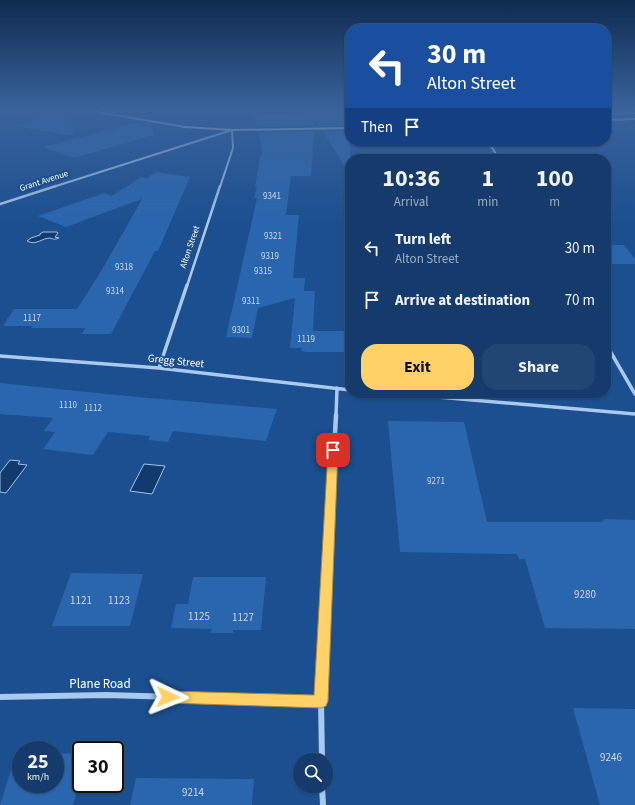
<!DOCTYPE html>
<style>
:root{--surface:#143b6b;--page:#214673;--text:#f1f3f6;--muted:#9dadc1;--line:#33557e;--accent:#ffd166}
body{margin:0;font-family:"Source Sans 3",sans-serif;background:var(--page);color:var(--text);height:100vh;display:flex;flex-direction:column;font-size:15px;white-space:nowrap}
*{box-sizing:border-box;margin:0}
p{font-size:13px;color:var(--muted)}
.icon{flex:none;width:22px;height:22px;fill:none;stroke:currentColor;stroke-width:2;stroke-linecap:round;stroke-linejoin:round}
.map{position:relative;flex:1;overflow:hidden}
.drawer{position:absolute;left:345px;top:154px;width:266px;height:244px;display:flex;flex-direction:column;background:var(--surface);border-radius:16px;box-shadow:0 1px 3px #0004,0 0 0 1px var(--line)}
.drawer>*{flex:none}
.hud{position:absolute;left:345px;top:24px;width:266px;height:122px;border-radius:16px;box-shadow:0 1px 3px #0004,0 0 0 1px var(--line);background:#1a4fa0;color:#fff;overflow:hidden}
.controls{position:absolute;left:293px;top:753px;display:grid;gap:8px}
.controls a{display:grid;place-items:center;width:40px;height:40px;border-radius:50%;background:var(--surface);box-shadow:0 1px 3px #0004,0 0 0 1px var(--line);font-size:20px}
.speed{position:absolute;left:12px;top:741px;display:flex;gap:8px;font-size:20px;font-weight:700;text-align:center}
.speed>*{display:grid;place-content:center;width:52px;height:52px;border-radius:50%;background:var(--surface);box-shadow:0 1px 3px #0004,0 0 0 1px var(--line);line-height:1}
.speed small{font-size:10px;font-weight:400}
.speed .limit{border:2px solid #111;border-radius:6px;background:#fff;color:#111}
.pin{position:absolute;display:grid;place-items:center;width:34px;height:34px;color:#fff;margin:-17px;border-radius:8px;box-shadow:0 2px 6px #0006}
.me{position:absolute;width:44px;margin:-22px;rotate:92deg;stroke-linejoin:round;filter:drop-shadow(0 0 3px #0008)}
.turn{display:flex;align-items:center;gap:14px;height:84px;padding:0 16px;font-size:18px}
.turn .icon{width:52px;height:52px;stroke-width:2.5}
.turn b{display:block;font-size:28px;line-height:34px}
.then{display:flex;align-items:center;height:38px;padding:0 16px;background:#0003;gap:8px;font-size:15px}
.eta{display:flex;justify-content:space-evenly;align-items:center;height:68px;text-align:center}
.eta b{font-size:24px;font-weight:700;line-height:28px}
.button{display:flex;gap:8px;margin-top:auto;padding:8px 16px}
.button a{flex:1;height:46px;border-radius:16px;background:var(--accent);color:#111;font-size:16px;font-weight:700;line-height:46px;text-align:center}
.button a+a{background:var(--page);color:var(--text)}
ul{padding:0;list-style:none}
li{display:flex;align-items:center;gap:12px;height:52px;padding:0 16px}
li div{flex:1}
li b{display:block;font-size:15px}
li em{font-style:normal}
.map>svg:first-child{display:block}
.water{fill:#123a6d;stroke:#9cc4f0}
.building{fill:#2a66ad}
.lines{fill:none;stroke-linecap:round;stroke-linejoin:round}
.minor-far4{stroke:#a9c9ee;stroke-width:2}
.minor-far3{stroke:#a9c9ee;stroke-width:2.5}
.minor-far2{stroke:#a9c9ee;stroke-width:3.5}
.minor-far1{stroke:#a9c9ee;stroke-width:4.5}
.minor{stroke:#a9c9ee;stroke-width:6}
.secondary{fill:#d6e6fa;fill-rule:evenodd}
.route{fill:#ffd166;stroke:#a68842}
.labels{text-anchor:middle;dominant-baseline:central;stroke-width:4;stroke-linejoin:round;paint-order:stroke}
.far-street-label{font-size:9px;fill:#fff;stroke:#1b4f8f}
.number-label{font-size:9px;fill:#cad9ea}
.street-label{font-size:11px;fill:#fff;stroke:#1b4f8f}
.near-number-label{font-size:11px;fill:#cad9ea}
.near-street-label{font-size:13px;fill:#fff;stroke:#1b4f8f}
</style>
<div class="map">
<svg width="635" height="805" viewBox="0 0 635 805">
<rect width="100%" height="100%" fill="#1b4f8f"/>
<path class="water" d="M43,232H57L58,233L55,237L59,238C54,240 53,239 50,238C42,238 36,246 27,241L31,238L40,235V234Z
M10,460L20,461L18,464L27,465L6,493L0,492V473Z
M144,464L165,466L152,494L130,491Z"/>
<path class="building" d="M62,110H70L73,136L16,126Z
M350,113V126H320L314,118V126L257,127L254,115Z
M139,122L151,124L154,135L74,158L43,147Z
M350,130V175L323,131Z
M314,131L311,176H291L286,215H299L293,278H305L304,291H315L313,331H350V352H306L302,351V348H290L295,298L258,308L252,338L226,337L257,198H254L257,187H255L262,148L258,132Z
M156,172L190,177L158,251H155L111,334H82L85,328H31L33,326H3L14,309H77L103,268L142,199L66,227L38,216L104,193L112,196L141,177L147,178Z
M606,245H624L635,259V264H606Z
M0,383L116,395L277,409L266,441L173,431L168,442L148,440L150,436L108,432L93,455L43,449L55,432L44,431L53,418L0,414Z
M388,421L464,422L487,522H602L604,519L635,520V629L545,628L525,559H519L517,554L400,552Z
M71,573L143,574L130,626H52Z
M193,577H266L261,630H233V633H211L212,629L171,628L176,604H188Z
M573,708L635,709V805H600Z
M81,753V775L73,805H0L16,754H21V784H55V754Z
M136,778L254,779L252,805H130Z"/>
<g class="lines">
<path class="minor-far4" d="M488,141L499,159
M53,187L232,130L233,148L220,187"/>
<path class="minor-far3" d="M0,204L56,186
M187,286L220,186"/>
<path class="minor-far2" d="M606,344L635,394
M0,356L159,368L350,390
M159,368L187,285
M391,393L635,414
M336,416L337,388"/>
<path class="minor-far1" d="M327,585L336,415"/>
<path class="minor" d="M0,697L106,695L321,701
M322,760L321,701L327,584
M322,786L323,805"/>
<path class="secondary" d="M81,110H91L185,126L232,129L350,127V129L232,131L185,128Z
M635,112V114L606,115V113Z
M635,118V120L606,121V119Z"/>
</g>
<linearGradient id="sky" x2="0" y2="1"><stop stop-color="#0f2b4f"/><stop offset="0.49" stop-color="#39639b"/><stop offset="1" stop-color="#39639b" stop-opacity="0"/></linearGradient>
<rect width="635" height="223" fill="url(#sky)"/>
<path class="route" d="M333,447L338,450L328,701L326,706L321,708L168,703L163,702L160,697L163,692L168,691L314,695L328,450Z"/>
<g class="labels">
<g class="far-street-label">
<text transform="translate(44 181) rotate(-18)">Grant Avenue</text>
<text transform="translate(190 247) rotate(-71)">Alton Street</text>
</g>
<g class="number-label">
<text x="272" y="196">9341</text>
<text x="273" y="236">9321</text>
<text x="270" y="256">9319</text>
<text x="124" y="267">9318</text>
<text x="263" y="271">9315</text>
<text x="115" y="291">9314</text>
<text x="251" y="301">9311</text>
<text x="32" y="318">1117</text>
<text x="241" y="330">9301</text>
<text x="306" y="339">1119</text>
<text x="68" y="405">1110</text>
<text x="93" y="408">1112</text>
<text x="436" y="481">9271</text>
</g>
<g class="street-label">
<text transform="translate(176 361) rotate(6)">Gregg Street</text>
</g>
<g class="near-number-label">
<text x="585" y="594">9280</text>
<text x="81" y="600">1121</text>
<text x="119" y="600">1123</text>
<text x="199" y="616">1125</text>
<text x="243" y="617">1127</text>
<text x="611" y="757">9246</text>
<text x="193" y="792">9214</text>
</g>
<g class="near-street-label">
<text x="100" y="684">Plane Road</text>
</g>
</g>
</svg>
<div class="controls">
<a><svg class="icon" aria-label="search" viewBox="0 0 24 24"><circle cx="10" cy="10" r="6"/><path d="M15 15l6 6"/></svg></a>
</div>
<div class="speed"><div>25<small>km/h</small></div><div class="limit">30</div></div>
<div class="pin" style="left:333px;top:450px;background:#d93025"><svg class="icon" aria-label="arrive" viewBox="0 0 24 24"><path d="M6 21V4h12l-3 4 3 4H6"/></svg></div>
<svg class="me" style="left:168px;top:697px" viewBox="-20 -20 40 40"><path d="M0-17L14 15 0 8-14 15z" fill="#ffd166" stroke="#fff" stroke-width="4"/></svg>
<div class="hud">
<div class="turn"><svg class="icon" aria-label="left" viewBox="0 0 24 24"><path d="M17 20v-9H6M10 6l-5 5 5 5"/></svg><div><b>30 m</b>Alton Street</div></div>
<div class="then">Then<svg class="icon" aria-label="arrive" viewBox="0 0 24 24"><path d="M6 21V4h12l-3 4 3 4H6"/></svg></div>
</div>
<section class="drawer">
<div class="eta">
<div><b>10:36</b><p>Arrival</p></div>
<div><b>1</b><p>min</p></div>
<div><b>100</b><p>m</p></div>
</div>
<ul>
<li><svg class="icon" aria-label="left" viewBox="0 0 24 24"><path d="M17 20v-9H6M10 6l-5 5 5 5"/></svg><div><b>Turn left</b><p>Alton Street</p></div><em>30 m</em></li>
<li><svg class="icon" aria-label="arrive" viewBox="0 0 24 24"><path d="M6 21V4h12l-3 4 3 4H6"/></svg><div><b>Arrive at destination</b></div><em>70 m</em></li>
</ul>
<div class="button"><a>Exit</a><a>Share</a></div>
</section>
</div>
